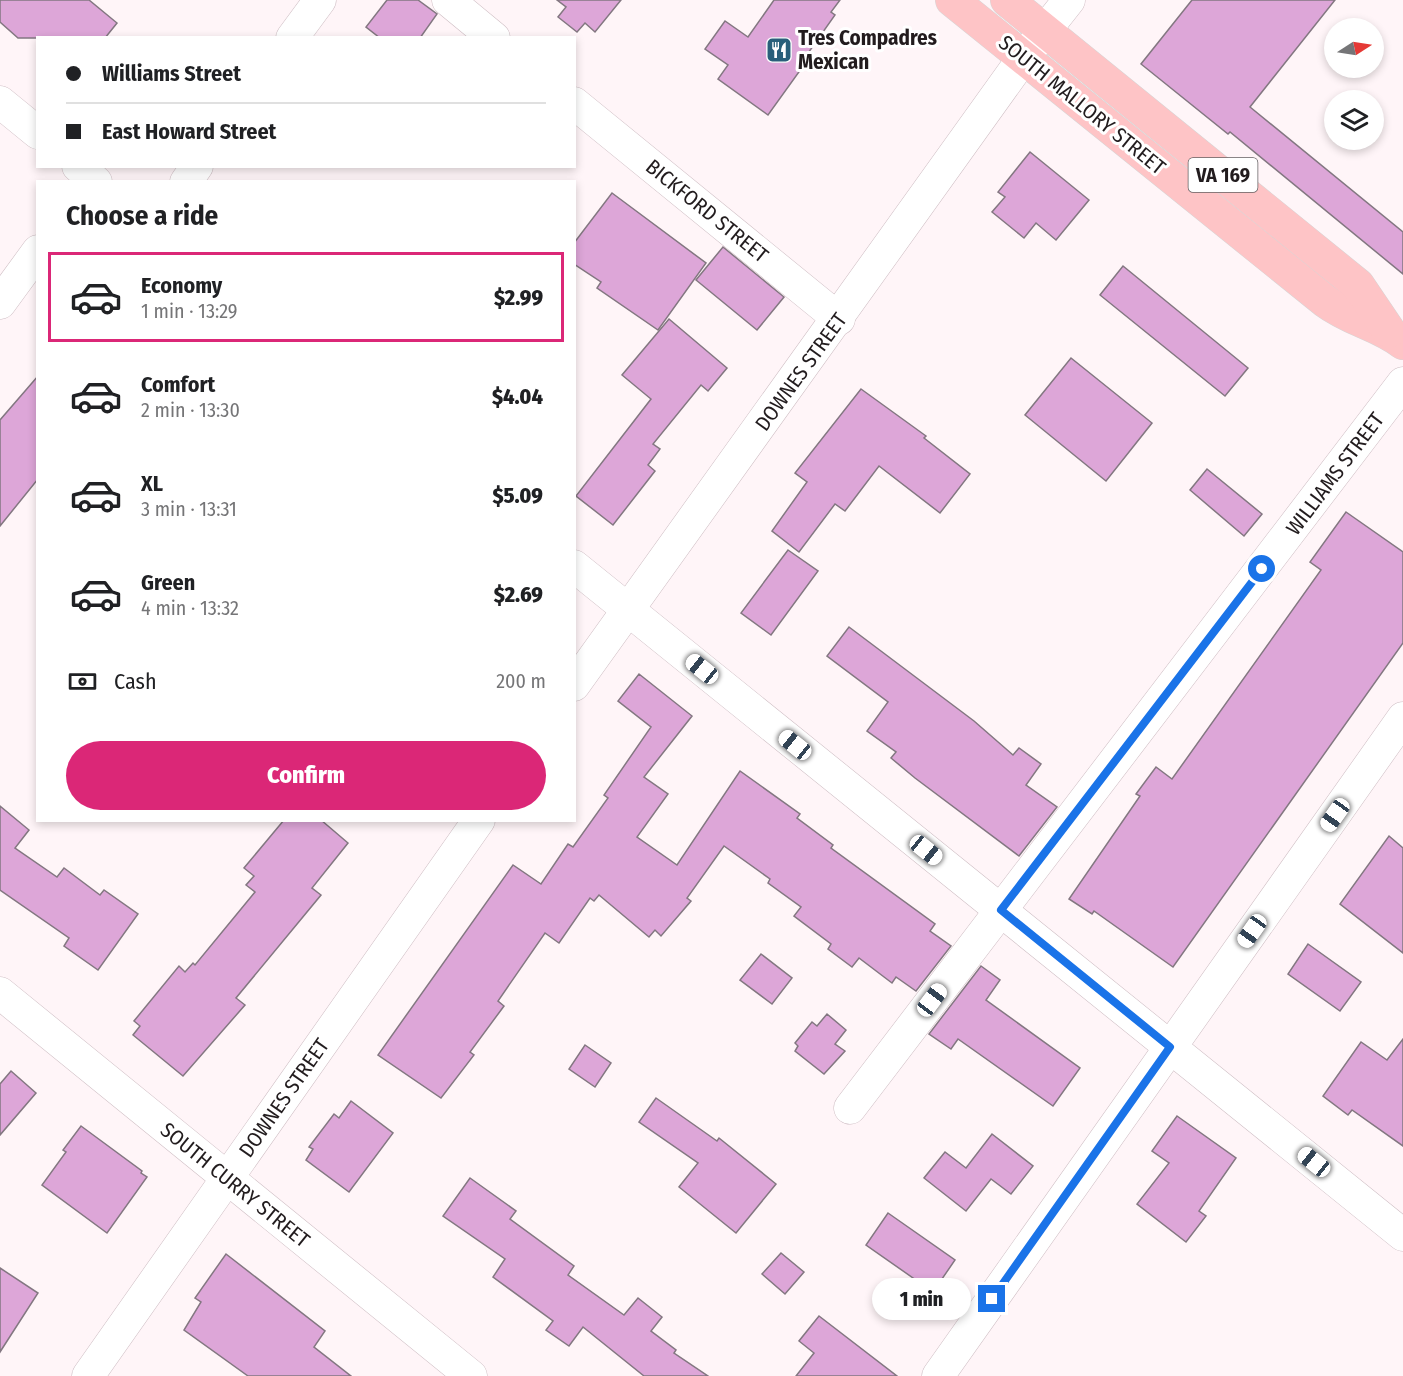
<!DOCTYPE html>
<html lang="en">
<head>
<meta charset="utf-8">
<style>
	body { margin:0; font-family:"Fira Sans Condensed",sans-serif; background:#f2f2f2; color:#202124; height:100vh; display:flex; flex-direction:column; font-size:22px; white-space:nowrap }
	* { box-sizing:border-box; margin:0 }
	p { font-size:20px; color:#757577 }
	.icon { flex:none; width:33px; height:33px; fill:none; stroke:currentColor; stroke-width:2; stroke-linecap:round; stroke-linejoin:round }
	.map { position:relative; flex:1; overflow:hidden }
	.side { position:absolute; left:36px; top:180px; width:540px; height:642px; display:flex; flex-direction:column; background:#fff; border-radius:0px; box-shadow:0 3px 9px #0003 }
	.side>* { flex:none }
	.guide { position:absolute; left:36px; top:36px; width:540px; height:132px; border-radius:0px; box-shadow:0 3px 9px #0003; display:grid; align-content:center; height:132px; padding:0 30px; background:#fff }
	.needle { width:39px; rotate:78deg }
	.buttons { position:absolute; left:1324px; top:18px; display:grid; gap:12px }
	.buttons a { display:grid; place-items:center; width:60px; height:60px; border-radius:50%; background:#fff; box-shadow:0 3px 9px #0003; font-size:30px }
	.end { position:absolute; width:27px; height:27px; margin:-14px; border:8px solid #1a73e8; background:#fff; box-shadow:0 0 0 3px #fff }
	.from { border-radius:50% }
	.bubble { position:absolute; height:42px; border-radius:21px; background:#fff; box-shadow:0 3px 9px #0003; font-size:20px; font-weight:800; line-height:42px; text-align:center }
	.car { position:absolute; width:18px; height:36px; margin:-18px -9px; border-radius:8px; box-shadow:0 0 4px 2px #0007; background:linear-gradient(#fff 24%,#345 0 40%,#fff 0 76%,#345 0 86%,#fff 0) }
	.guide b { display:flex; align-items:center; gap:21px; height:57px; font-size:22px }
	.guide b+b { border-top:2px solid #e0e0e0 }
	.guide i { width:15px; height:15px; background:#202124 }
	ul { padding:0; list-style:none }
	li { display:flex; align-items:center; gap:18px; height:90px; margin:0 12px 9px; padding:0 18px; border:3px solid transparent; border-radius:0px }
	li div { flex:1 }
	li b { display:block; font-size:22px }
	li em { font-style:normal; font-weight:800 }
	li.selected { border-color:#db2777 }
	li>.icon { width:54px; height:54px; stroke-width:1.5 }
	h2 { padding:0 30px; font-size:27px; line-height:72px }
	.pay { display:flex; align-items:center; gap:15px; height:66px; padding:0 30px; font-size:22px }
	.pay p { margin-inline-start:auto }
	.cta { display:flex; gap:12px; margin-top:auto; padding:12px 30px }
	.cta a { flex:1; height:69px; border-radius:36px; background:#db2777; color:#fff; font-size:24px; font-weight:800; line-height:69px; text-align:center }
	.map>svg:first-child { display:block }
</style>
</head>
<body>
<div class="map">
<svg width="1403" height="1376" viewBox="0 0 1403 1376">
	<rect width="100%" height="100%" fill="#fff5f8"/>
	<g fill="#dda6d8" stroke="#837781" stroke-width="1.5">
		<path d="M0,0H89L117,23L105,38H18L0,22Z"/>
		<path d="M387,0H418L437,14L420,38H380L366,27Z"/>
		<path d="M557,0H621L595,32L585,23L577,32L558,17L566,7Z"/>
		<path d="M774,0H840L831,12L835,15L806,56L809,58L768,115L718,79L728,65L705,49L725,21L748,37Z"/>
		<path d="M1192,0H1335L1250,107L1403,232V274L1230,132L1228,134L1141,64Z"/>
		<path d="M1030,152L1089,200L1056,240L1036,223L1024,238L992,212L1005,197L998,192Z"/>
		<path d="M612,193L706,263L658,330L597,288L601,282L574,264V243Z"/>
		<path d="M723,247L784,297L757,330L696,280Z"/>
		<path d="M1123,266L1248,368L1225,396L1100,295Z"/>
		<path d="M669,319L727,368L708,391L701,385L653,444L660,449L648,465L655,471L613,525L576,496L651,399L622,375Z"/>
		<path d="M1071,358L1152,423L1106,481L1025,415Z"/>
		<path d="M38,376V479L0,526V420Z"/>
		<path d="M861,389L926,436L924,438L970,474L940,513L879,466L845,511L835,504L799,552L772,531L807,482L795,473Z"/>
		<path d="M1207,469L1262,514L1244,536L1190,490Z"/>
		<path d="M1346,512L1403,552V643L1173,967L1094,911L1092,914L1069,899L1140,796L1136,794L1156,767L1172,779L1321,570L1310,562Z"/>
		<path d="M788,550L818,571L771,635L741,613Z"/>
		<path d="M849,627L974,721L1013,755L1019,748L1041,764L1026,785L1057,807L1019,856L915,778L891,758L896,752L867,731L888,702L827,656Z"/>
		<path d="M639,674L692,716L644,777L668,794L637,837L677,865L740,771L800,814L797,818L833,845L831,848L935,924L930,931L951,946L916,991L896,977L892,983L859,958L852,967L828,949L831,944L794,916L801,907L768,883L770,879L724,846L687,898L691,901L661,936L655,930L649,937L599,895L594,901L590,898L559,943L545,933L498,1001L504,1006L470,1052L474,1055L441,1098L378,1055L513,865L541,884L568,844L573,847L608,798L604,795L651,727L618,701Z"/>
		<path d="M0,806L29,830L15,848L57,877L64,868L100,895L104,890L138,914L98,970L64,946L69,938L0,890Z"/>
		<path d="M284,820H321L348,843L312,888L321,895L236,998L245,1005L183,1076L133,1035L140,1026L134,1021L179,966L185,972L193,963L195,965L255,892L246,885L254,876L244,868Z"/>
		<path d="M1389,836L1403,848V953L1340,904Z"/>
		<path d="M1308,944L1361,982L1340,1011L1288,974Z"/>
		<path d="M761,954L792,978L772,1004L740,980Z"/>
		<path d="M981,966L1000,980L986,1000L1080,1068L1053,1106L958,1039L951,1049L929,1034Z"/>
		<path d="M827,1014L846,1030L835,1044L845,1051L824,1074L795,1051L798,1046L795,1043L812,1022L817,1026Z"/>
		<path d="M1403,1039V1146L1352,1110L1348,1115L1323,1096L1361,1042L1387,1060Z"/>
		<path d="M585,1045L611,1063L595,1087L569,1069Z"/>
		<path d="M11,1071L36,1093L0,1135V1084Z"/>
		<path d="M656,1098L717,1141L719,1138L776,1184L736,1233L679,1187L698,1163L639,1122Z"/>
		<path d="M351,1101L393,1133L349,1192L306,1160L313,1149L309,1147L334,1114L339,1118Z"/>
		<path d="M1177,1116L1236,1158L1199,1211L1206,1216L1186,1242L1137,1204L1169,1163L1152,1151Z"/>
		<path d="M81,1126L142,1171L141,1173L147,1177L107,1233L42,1185L66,1152L63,1150Z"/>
		<path d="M992,1134L1033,1166L1011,1194L991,1179L966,1211L924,1178L945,1152L966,1168Z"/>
		<path d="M470,1178L516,1211L510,1219L574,1266L568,1275L624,1315L638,1298L662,1317L651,1331L676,1350L674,1353L708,1376H644L583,1327L569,1346L546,1330L553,1321L493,1277L505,1259L443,1216Z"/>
		<path d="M888,1213L955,1260L933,1292L866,1245Z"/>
		<path d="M781,1253L804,1272L785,1294L762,1274Z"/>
		<path d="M226,1254L325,1331L314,1347L351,1376H248L184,1330L201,1302L195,1298Z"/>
		<path d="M0,1268L38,1293L0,1352Z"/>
		<path d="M819,1316L897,1376H796L814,1353L799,1341Z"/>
	</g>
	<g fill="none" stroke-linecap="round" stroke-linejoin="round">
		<g stroke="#cebdc3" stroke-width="33">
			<g id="minor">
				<path d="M448,0L494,38"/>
				<path d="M292,38L320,0"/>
				<path d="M0,102L38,133"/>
				<path d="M574,103L839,319"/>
				<path d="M78,166L96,182"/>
				<path d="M186,182L197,166"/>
				<path d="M0,303L38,251"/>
				<path d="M574,566L1403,1235"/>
				<path d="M574,685L1024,57L1069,0"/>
				<path d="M0,993L471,1376"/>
				<path d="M850,1108L1403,383"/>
				<path d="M88,1376L479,820"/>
				<path d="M938,1376L1403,718"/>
			</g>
		</g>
		<g stroke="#d7d6d6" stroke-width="34">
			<g id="major">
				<path d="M952,0L1325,301C1352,321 1378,324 1403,343"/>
				<path d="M1007,0L1358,285L1389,331"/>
			</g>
		</g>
		<use href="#minor" stroke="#fff" stroke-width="32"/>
		<use href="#major" stroke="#fec4c6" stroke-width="33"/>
	</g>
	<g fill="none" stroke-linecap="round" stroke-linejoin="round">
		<path stroke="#1a73e8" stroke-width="8" d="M992,1299L1170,1047L1001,910L1262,569"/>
	</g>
	<defs>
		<g id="restaurant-square" transform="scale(1.35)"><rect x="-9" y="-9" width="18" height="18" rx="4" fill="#295f7a" stroke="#fff"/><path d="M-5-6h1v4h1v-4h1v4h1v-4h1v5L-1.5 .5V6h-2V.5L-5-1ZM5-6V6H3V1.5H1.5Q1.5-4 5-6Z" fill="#fff"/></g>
	</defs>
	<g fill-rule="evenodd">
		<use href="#restaurant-square" x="779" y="50"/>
	</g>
	<g text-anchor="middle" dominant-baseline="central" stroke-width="6" stroke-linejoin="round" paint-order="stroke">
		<rect fill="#fff" stroke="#646062" stroke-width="1.5" x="1188.5" y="158" width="69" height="34" rx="4.5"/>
		<g font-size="20" font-weight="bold" fill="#221c1e">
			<text x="1223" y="175">VA 169</text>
		</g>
		<g font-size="21" font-weight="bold" fill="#221c1e" stroke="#fff" text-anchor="start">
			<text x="798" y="38">Tres Compadres<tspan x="798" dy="24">Mexican</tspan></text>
		</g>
		<g font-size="21" fill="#221c1e" stroke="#fff">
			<text transform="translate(1082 105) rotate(39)">SOUTH MALLORY STREET</text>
			<text transform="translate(707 211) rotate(39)">BICKFORD STREET</text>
			<text transform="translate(801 372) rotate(-54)">DOWNES STREET</text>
			<text transform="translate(1335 474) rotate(-53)">WILLIAMS STREET</text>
			<text transform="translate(284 1098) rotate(-55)">DOWNES STREET</text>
			<text transform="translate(235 1185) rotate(39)">SOUTH CURRY STREET</text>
		</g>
	</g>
</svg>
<div class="buttons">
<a><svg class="needle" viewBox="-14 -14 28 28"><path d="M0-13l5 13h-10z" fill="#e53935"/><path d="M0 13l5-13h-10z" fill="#757577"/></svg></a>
<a><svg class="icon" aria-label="layers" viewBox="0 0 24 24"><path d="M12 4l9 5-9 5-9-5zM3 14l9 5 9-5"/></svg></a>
</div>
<i class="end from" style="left:1262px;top:569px"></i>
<i class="end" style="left:992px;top:1299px"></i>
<div class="bubble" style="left:872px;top:1278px;width:99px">1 min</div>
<i class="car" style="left:702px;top:669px;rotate:309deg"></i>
<i class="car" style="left:795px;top:745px;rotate:309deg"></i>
<i class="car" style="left:1335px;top:815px;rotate:215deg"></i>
<i class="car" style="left:926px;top:850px;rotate:129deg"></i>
<i class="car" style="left:1252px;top:931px;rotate:215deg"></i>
<i class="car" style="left:932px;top:1000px;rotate:37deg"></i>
<i class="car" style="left:1314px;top:1162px;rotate:309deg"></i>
<div class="guide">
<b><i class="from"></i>Williams Street</b>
<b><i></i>East Howard Street</b>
</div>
<section class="side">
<h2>Choose a ride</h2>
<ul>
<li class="selected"><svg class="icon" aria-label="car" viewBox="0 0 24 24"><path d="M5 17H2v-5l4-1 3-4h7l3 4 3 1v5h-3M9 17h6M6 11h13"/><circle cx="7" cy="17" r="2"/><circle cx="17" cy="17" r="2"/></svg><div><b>Economy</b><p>1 min · 13:29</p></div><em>$2.99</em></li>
<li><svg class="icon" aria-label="car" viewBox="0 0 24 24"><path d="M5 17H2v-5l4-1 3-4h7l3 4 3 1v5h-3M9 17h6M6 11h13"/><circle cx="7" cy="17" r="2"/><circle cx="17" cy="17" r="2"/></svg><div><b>Comfort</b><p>2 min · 13:30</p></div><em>$4.04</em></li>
<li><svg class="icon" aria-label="car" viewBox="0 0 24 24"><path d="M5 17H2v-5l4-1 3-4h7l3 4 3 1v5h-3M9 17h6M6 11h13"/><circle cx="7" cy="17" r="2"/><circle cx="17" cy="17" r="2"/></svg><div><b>XL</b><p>3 min · 13:31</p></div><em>$5.09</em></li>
<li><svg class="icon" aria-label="car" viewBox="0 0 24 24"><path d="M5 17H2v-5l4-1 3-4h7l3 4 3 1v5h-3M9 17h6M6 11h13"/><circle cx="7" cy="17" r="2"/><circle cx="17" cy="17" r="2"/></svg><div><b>Green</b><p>4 min · 13:32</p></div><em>$2.69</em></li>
</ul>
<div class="pay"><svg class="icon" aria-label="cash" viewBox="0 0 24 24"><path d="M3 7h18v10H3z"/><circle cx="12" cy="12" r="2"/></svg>Cash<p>200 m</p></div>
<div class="cta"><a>Confirm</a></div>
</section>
</div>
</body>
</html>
